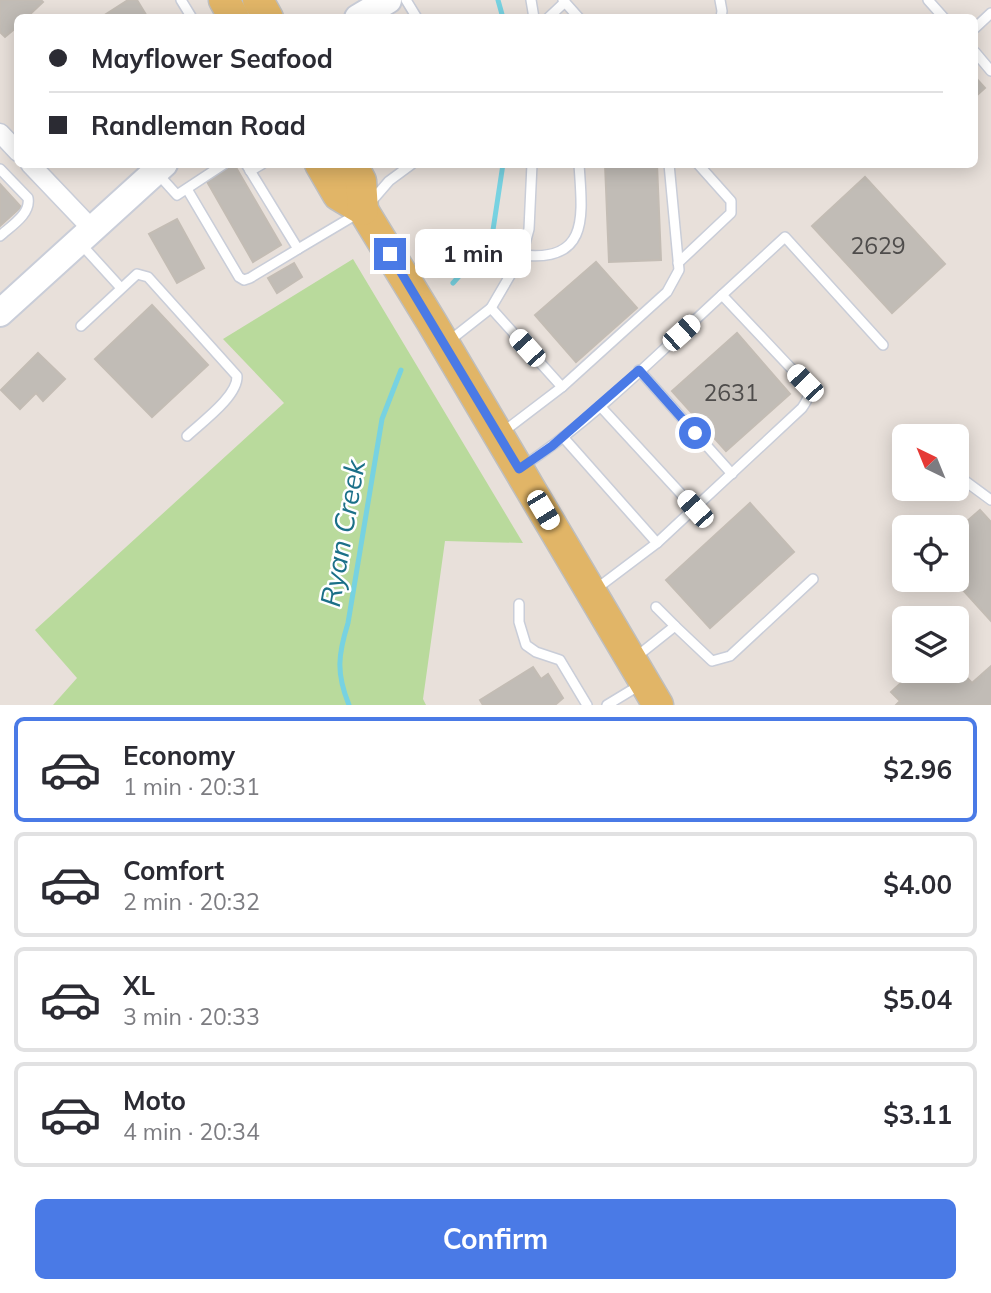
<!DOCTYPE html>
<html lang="en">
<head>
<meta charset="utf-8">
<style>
	body { margin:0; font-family:Mulish,sans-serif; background:#f2f2f3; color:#2b2b33; height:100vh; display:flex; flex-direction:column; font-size:26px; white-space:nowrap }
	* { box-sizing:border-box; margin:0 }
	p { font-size:23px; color:#7c7c81 }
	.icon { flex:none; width:38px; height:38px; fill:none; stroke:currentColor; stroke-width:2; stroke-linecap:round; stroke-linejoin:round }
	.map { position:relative; height:705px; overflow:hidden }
	.sheet { display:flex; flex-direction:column; background:#fff; flex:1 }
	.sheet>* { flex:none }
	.guide { position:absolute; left:14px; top:14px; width:964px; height:154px; border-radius:10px; box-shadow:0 4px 18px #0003; display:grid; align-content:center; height:154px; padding:0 35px; background:#fff }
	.needle { width:46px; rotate:317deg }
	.tools { position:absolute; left:892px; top:424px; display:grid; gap:14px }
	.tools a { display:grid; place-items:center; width:77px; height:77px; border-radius:10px; background:#fff; box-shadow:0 4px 18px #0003; font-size:35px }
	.end { position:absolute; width:32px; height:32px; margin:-16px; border:9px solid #4a7ae6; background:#fff; box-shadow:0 0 0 4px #fff }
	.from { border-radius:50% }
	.bubble { position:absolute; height:49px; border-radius:10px; background:#fff; box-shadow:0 4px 18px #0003; font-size:23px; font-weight:700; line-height:49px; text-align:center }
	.car { position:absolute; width:21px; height:42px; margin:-21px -10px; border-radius:9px; box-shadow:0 0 5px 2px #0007; background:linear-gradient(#fff 24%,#345 0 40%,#fff 0 76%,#345 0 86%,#fff 0) }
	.guide b { display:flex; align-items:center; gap:24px; height:66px; font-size:26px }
	.guide b+b { border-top:2px solid #e1e1e2 }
	.guide i { width:18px; height:18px; background:#2b2b33 }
	ul { padding:12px 0 0; list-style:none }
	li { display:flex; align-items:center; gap:21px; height:105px; margin:0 14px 10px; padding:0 21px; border:4px solid #e1e1e2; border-radius:10px }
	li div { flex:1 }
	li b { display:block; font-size:26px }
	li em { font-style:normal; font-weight:700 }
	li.selected { border-color:#4a7ae6 }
	li>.icon { width:63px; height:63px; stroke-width:1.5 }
	.primary-button { display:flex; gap:14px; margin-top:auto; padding:14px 35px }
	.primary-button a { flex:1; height:80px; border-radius:10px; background:#4a7ae6; color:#fff; font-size:28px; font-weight:700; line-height:80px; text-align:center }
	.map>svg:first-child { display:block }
</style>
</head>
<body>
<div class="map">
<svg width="991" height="705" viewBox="0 0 991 705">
	<rect width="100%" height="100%" fill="#e8e0da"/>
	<path fill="#b9da9c" d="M353,259L523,543L445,541L423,699L426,705H53L77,678L35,630L284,403L223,339Z"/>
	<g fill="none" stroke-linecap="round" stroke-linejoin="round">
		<g stroke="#77d2e1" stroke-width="5">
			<path d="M498,0L503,18"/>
			<path d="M453,283L475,258L493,230L503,164"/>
			<path d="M349,705C336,673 338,655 348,623L382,419L401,370"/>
		</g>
	</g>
	<g fill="#c1bcb6" stroke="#c3bcb4" stroke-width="2">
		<path d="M0,0H41L43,2L26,18H18V26L5,37L0,32Z"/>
		<path d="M128,0H137L148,18H100Z"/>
		<path d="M975,77L985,88L975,97Z"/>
		<path d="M228,164H234L281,245L253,262L205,178Z"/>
		<path d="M605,164H657L661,260L609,262Z"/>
		<path d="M865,177L945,264L892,313L812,226Z"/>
		<path d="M0,184L21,207L0,226Z"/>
		<path d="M177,219L204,268L177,283L149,234Z"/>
		<path d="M596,262L637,308L576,362L535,315Z"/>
		<path d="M294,263L302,277L277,293L268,278Z"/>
		<path d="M152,305L208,365L152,417L95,359Z"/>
		<path d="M737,333L790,394L726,451L672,391Z"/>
		<path d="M38,353L65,379L43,401L36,393L20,409L1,390Z"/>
		<path d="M750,503L794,552L710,628L666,580Z"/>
		<path d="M980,510L991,522V621L953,579H957V530Z"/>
		<path d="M991,666V705H896L900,701L891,692L915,670H957V667L972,683Z"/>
		<path d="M533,667L541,679L548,674L563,698L555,705H483L480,700Z"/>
	</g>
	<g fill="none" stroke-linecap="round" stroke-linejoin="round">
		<g stroke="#c9cdd8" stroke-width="12">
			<g id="service">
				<path d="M181,0L192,18"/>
				<path d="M406,0L417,18"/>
				<path d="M531,0L534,18"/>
				<path d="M563,0L579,18"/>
				<path d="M720,0L722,11L721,18"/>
				<path d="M928,0L944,18"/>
				<path d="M548,18L565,2"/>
				<path d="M975,28L991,13"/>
				<path d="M975,52L991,71"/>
				<path d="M0,169L28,198C31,214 11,226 0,236"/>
				<path d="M250,171L262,164"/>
				<path d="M157,173L177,195L224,164"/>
				<path d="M187,189L239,277L244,280L250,278L298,249L246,164"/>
				<path d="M370,203L389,181L412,164"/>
				<path d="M80,243L121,288"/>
				<path d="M298,249L357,214"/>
				<path d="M522,255C591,263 582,213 579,164"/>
				<path d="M678,263L731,213V201L698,164"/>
				<path d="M722,295L785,237L883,345"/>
				<path d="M491,308L522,255L529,229L532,164"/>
				<path d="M81,326L137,274L148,277L237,376C238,396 202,422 187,436"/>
				<path d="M449,341L491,308L562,387L503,432"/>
				<path d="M639,370L732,474"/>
				<path d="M562,387L667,292L679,270L669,164"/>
				<path d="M600,406L695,509"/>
				<path d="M563,437L657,543"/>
				<path d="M523,466C595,418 658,354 722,295L805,383C810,394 809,398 802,408L657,543L596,589"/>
				<path d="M957,475L991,500"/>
				<path d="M519,604V622L526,645L536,652L560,660L587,705"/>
				<path d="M656,607L675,626"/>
				<path d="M636,657L675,626L712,661L730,656L813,579"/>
				<path d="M607,705L640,685"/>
			</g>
		</g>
		<g stroke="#c9cdd8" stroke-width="21">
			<g id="minor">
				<path d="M0,133L18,152"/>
				<path d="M30,164L92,229"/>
			</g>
		</g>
		<g stroke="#c9cdd8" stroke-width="30">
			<g id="secondary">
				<path d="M358,18L388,0"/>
				<path d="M0,313L164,164"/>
			</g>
		</g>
		<g stroke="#bebebe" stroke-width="33">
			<g id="primary">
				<path d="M224,0L234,18"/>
				<path d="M258,0L268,18"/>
				<path d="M320,164L338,195L363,210L431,321L658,705"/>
				<path d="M352,164L361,181L363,210"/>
			</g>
		</g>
		<use href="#service" stroke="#fff" stroke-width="9"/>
		<use href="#minor" stroke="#fff" stroke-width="18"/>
		<use href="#secondary" stroke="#fff" stroke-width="26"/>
		<use href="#primary" stroke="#e1b567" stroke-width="30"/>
	</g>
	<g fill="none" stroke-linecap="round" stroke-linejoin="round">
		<path stroke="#4a7ae6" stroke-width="9" d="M390,254L519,469L552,446L639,370L695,433"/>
	</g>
	<g text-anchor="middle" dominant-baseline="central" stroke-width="5" stroke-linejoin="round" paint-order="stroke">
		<g font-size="23" fill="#4e4c4b">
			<text x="878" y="245">2629</text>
			<text x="731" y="392">2631</text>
		</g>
		<g font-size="28" font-style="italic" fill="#1b7088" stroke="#fff">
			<text transform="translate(342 533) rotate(-80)">Ryan Creek</text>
		</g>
	</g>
</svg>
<div class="tools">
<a><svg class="needle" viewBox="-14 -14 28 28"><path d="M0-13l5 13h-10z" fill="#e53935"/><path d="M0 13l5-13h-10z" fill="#7c7c81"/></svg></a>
<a><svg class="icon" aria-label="locate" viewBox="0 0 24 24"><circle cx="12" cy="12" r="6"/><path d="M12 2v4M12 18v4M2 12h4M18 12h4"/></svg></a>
<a><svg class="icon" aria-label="layers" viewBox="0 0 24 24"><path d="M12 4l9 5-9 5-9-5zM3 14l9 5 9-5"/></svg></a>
</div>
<i class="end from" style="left:695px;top:433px"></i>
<i class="end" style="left:390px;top:254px"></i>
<div class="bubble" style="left:415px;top:229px;width:116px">1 min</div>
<i class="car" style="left:681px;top:333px;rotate:48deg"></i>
<i class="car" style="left:527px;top:348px;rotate:318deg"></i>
<i class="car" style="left:805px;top:383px;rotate:316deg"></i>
<i class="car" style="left:695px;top:509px;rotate:318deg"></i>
<i class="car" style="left:543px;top:510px;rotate:149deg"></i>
<div class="guide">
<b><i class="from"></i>Mayflower Seafood</b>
<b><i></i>Randleman Road</b>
</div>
</div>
<section class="sheet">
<ul>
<li class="selected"><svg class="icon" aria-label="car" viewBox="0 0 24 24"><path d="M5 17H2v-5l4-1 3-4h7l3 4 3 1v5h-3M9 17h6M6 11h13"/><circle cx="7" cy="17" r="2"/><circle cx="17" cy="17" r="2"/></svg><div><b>Economy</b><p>1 min · 20:31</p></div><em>$2.96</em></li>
<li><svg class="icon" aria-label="car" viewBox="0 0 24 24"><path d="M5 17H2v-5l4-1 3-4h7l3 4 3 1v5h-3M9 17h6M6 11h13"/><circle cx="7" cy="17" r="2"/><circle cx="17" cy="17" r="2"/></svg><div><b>Comfort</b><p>2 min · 20:32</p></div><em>$4.00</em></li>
<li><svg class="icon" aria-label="car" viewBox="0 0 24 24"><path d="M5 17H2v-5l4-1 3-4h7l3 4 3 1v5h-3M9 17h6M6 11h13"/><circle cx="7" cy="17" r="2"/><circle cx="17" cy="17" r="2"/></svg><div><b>XL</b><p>3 min · 20:33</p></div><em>$5.04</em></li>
<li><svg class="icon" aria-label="car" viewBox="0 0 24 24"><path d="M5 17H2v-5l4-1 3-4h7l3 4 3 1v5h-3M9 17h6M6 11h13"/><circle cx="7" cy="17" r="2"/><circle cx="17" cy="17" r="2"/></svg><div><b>Moto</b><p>4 min · 20:34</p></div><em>$3.11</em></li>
</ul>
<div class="primary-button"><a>Confirm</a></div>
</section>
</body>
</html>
